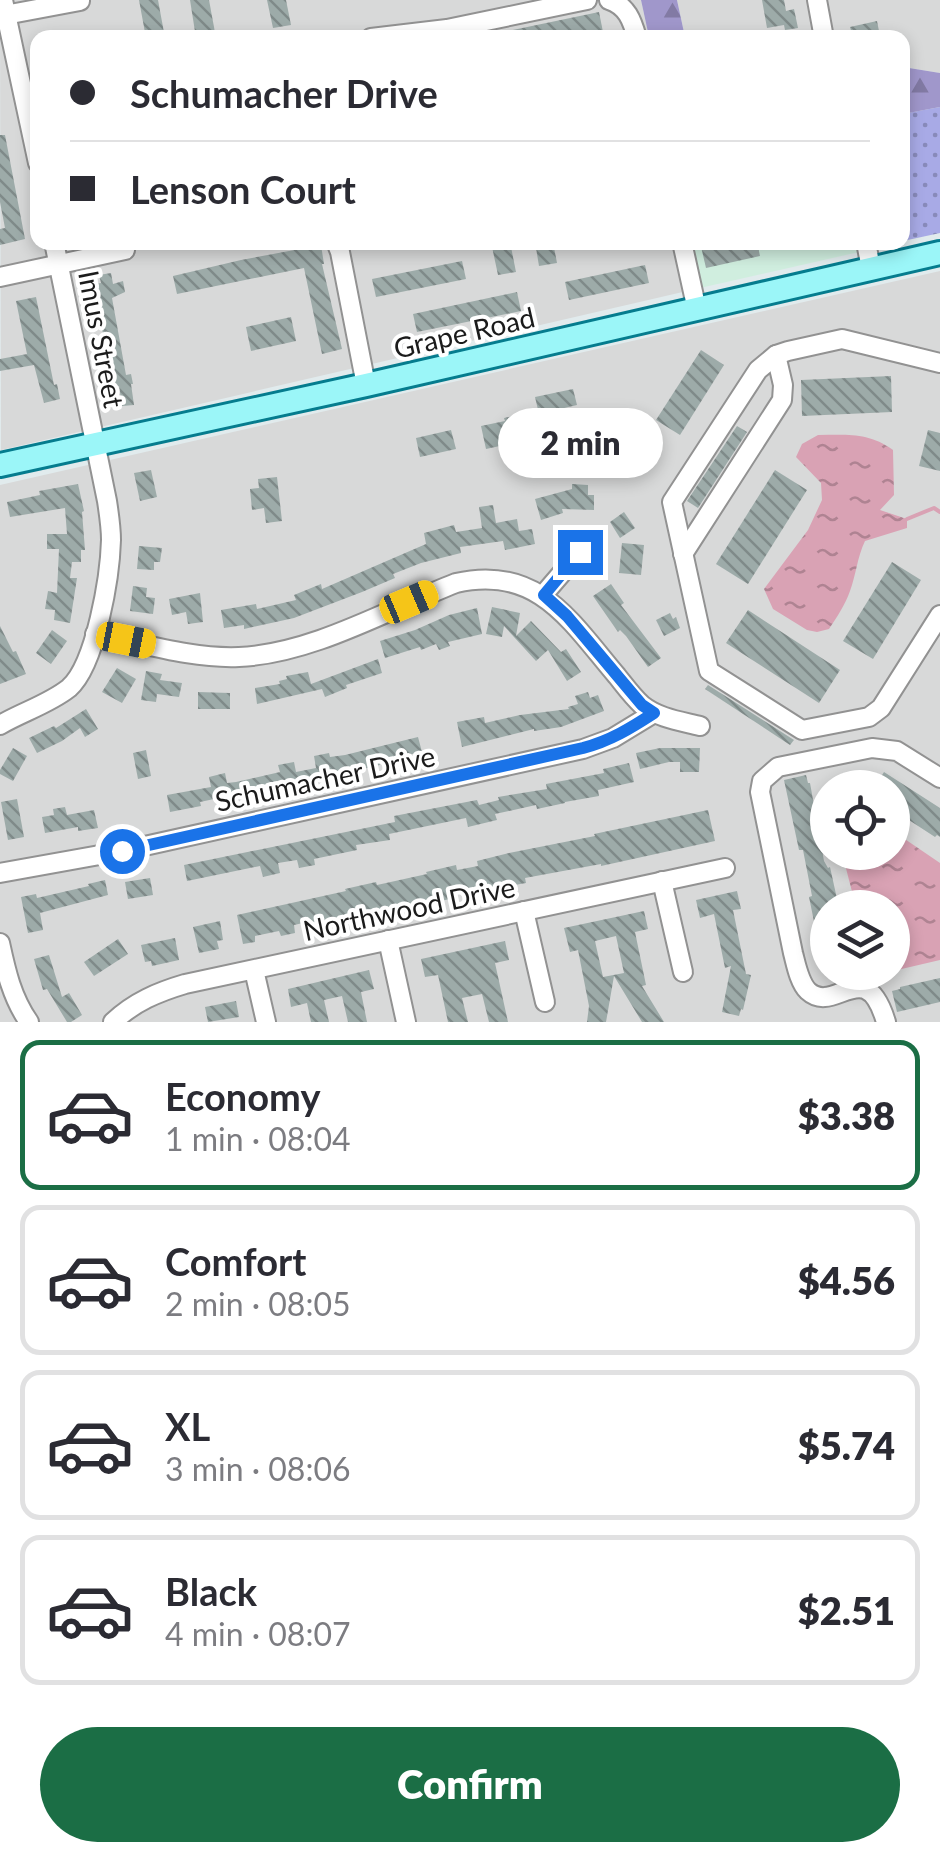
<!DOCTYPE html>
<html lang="en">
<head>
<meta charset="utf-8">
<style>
	body { margin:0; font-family:Lato,sans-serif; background:#f7f7f7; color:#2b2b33; height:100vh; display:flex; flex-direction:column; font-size:38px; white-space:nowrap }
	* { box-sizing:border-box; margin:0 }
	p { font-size:32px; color:#7c7c81 }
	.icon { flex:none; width:55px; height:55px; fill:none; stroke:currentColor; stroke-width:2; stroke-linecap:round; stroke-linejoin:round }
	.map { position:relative; height:1022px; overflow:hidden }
	.drawer { display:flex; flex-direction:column; background:#fff; flex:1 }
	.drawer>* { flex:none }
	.banner { position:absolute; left:30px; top:30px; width:880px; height:220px; border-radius:20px; box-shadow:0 5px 15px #0003; display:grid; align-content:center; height:220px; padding:0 40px; background:#fff }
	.controls { position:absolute; left:810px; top:770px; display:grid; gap:20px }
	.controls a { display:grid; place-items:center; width:100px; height:100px; border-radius:50%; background:#fff; box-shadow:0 5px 15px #0003; font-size:50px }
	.end { position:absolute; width:45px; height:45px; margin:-22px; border:12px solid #1a73e8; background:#fff; box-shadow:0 0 0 5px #fff }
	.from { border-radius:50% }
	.bubble { position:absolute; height:70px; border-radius:35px; background:#fff; box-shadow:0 5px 15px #0003; font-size:32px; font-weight:800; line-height:70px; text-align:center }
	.car { position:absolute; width:30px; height:60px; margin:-30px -15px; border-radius:12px; box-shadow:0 0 8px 2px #0007; background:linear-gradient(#f5c518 24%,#345 0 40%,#f5c518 0 76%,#345 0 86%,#f5c518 0) }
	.banner b { display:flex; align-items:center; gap:35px; height:95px; font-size:38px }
	.banner b+b { border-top:2px solid #e1e1e2 }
	.banner i { width:25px; height:25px; background:#2b2b33 }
	ul { padding:18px 0 0; list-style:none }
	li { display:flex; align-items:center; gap:30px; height:150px; margin:0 20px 15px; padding:0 20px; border:5px solid #e1e1e2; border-radius:20px }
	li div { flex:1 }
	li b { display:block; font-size:38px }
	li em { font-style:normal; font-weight:800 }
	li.current { border-color:#1b6e45 }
	li>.icon { width:90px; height:90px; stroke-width:1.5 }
	.action { display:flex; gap:20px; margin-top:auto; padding:20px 40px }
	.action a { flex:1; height:115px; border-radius:60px; background:#1b6e45; color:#fff; font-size:40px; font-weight:800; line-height:115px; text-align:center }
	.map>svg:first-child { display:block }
</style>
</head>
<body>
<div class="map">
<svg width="940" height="1022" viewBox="0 0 940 1022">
	<defs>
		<pattern id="grass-dots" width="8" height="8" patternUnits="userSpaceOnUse" patternTransform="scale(2.5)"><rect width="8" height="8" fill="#a8aae6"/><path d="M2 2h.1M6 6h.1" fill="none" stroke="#888aba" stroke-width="1.8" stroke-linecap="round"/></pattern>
		<pattern id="forest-firs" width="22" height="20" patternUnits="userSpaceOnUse" patternTransform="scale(2.5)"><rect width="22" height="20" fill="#a097cb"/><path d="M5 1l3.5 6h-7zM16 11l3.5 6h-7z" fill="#827aa4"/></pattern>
		<pattern id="water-ripples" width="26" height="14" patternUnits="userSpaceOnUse" patternTransform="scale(2.5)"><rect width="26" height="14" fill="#d9a2b4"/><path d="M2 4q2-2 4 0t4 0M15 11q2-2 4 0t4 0" fill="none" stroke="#af8392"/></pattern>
		<pattern id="building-back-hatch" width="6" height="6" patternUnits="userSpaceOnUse" patternTransform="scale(2.5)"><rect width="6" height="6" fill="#9daba9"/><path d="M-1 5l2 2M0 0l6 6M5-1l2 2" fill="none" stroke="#7f8a89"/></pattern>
	</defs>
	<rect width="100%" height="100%" fill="#e1ebed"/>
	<g fill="#d8d9d9" fill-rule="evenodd">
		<path d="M0,0H641L649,37L38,38V242L691,243L700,288L1,450Z"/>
		<path d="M677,0H940V73L903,67L902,38L685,37Z"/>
		<path d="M940,271V1022H0V485ZM828,788H892V852H828ZM828,908H892V972H828Z"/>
	</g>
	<path fill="#d0eedf" d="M859,242V252L700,288L691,243Z"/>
	<path fill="url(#grass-dots)" d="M940,107V233L903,241L902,114Z"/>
	<g fill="url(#forest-firs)">
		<path d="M641,0H677L685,37H649Z"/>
		<path d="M903,67L940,73V107L903,114Z"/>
	</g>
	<g fill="url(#water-ripples)">
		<path d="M818,435C847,435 868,432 893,450L894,495L880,510L907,519V528L865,541C857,558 856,575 850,591C845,605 837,617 829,629L817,632L807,630L773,609L764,589L808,530L822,500L821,483L796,457L802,444Z"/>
		<path d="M893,831L940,863V960L893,971L892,908L856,907L842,853L892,852Z"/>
	</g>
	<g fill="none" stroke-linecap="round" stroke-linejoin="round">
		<path stroke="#d9a2b4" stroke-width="4" d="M907,519L934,508L940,512"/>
	</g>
	<g fill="url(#building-back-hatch)" fill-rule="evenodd">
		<path d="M139,0H158L165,38H146Z"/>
		<path d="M190,0H209L216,38H196Z"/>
		<path d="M267,0H286L291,25L273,28Z"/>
		<path d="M762,0H784L786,11L794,9L798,28L785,30L784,25L767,28Z"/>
		<path d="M599,12L603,32L571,38H504L503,32Z"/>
		<path d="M877,21L880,36L853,38L850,27Z"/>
		<path d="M0,135H5L25,239L0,245V229L5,228L0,202Z"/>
		<path d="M491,242H510L516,272L498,275Z"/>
		<path d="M535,242H553L557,263L539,266Z"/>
		<path d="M700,242H757L760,256L706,268Z"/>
		<path d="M321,245L324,264H322L342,349L322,354L304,268L177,294L173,276L241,260Z"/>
		<path d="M462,261L466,279L376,297L372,279Z"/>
		<path d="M645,265L649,283L569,300L565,282Z"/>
		<path d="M111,273L113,284L123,281L125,292L112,298L126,375L131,374L133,384H131L134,405L122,406L119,386L112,388L110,369L93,284L101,283L99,275Z"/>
		<path d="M517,292L521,311L417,332L413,314Z"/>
		<path d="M36,297L54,385L57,384L60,399L44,403L34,365L0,371V359L27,354L16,301Z"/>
		<path d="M291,317L296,341L251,351L246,327Z"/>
		<path d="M701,350L724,365L680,435L656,420Z"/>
		<path d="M891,376L892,412L802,416L801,380Z"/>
		<path d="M573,389L577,405L539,414L535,397Z"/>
		<path d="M518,415L523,441L486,449L481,426L505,421L504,418Z"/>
		<path d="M737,426L747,432L698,508L687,501Z"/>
		<path d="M451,430L456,449L420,457L416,438Z"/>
		<path d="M928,430L940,433V471L919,466Z"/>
		<path d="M151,470L157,497L140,501L134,473Z"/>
		<path d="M775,470L807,490L748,584L716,564Z"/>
		<path d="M277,477L282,521L266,523L264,508L252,510L250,489L259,488L258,479Z"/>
		<path d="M78,484L84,511L82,512L85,550H81V562H72L70,578H77L70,623L54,620L55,610L45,609L48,591L57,593L59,549H47V534H67L65,508L10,517L7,502L40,495L39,491Z"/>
		<path d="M572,484L588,485V495H594V510L562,509L563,513L541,520L535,499L572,489Z"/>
		<path d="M493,505L496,523L517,519L519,531L532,529L535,544L505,550L503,541L460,547L461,553L421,563L393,574L395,578L362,592L294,618L244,629V625L224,628L221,610L256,604L257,609L296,600L294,595L321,584L322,589L426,544L424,533L454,525L456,532L482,528L479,507Z"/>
		<path d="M624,512L635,528L620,538L610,522Z"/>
		<path d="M622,543L644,545L641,575L619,573Z"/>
		<path d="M139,546L162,548L160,562H154V570L137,569Z"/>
		<path d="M892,562L921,580L873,659L843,641Z"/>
		<path d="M611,584L624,603L621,605L661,658L648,667L626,636L620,630L618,632L593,596Z"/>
		<path d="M133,586L147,588L146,597L155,598L153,614L130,611Z"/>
		<path d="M200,593L203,622L188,624L186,612L172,615L169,599Z"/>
		<path d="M492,607L520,613L516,636L531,621L561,652L566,649L581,672L567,681L548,650L536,661L504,626L502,637L486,634Z"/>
		<path d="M477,608L482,634L448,642L450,646L439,650L436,644L421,650L420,647L385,658L380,641L415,630L449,615Z"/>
		<path d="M748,610L840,670L819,703L726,643Z"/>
		<path d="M670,613L673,619L676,617L680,628L664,636L656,620Z"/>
		<path d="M0,626L13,652L16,651L26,674L0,684Z"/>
		<path d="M52,630L67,641L51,664L36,653Z"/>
		<path d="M378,659L382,673L346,685L347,688L325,697L322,689L257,704L255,688L280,684L279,681L287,679L286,676L308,672L311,684Z"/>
		<path d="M117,668L136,679L122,703L102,692Z"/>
		<path d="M146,671L162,674L160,680L182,683L179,697L157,694L156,702L141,700Z"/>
		<path d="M708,685L794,740L790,745L705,689Z"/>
		<path d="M198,692L230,693V709H198Z"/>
		<path d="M588,692L590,698L598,695L604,711L561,727L534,731V729L462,747L457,722L484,717L485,723L520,715L569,709L568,707L578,704L575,696Z"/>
		<path d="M86,709L98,729L85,737L80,728L62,741L37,753L29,738L54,726L56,728Z"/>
		<path d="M418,737L422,752L379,761L380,765L249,796L247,792L200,802L201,806L170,812L167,795L211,787L209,777L225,773L227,783L236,782L280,772L278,765L294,762L296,772L316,768L314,756L329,753L330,757L345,755Z"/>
		<path d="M13,748L27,756L13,781L0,774V770Z"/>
		<path d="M660,748H700L699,772H680V762H669L640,769L636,753Z"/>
		<path d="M146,750L151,776L138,779L133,753Z"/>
		<path d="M629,763L634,782L598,790L599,796L565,802V803L537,809L536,805L495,814L497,820L468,827L466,818L389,834L390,840L356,845L357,850L314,859L315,865L299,868L297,860L278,863L280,873L263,877L260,866L187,881L184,865L395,822L394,816L477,800L479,805L499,800L498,797L547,789L546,784L604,773L603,769Z"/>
		<path d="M884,772L940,808V837L937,835L935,837L892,809V788H874Z"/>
		<path d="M806,775L808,783H810L824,861L828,868L830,867L839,908H828V944L819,946L809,897L812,896L803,850H799L784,780Z"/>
		<path d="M17,799L24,837L8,840L1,802Z"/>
		<path d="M65,807L67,815L94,810L98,828L78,831V827L45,833L42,817L54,815L53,809Z"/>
		<path d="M708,810L715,841L601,866V864L525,878L526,883L475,892L474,890L455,894L456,898L440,901L439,898L415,903L416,906L352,921L351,917L312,925V921L294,925L295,933L281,936L279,931L255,936V942L243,944L237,915L346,891L345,889L376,882L377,885L427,874L426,872L456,865L457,870L478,866L477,861L509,853L595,836L594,834Z"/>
		<path d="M150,878L153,895L128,899L125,882Z"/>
		<path d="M105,880L108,895L40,913L43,930L28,933L21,897L36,894L37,898L89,886L88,884Z"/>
		<path d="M737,891L741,909L733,910L746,974L751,975L743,1010L741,1009L739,1016L722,1012L731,966L725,968L714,914L700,918L696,900Z"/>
		<path d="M644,911L648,929L635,932L646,985L642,986L664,1022H642L614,976L606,1022H587L589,1006L578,950L570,952L564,928ZM616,936L624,973L603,977L595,941Z"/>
		<path d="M220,921L223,940L217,941L219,949L199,953L193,927Z"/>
		<path d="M175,938L179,960L152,966L151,961L145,962L141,945Z"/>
		<path d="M118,939L128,954L94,976L84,962Z"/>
		<path d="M505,941L509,960L495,963L508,1022H489L482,994L462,998L468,1022H448L438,975L425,977L421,959Z"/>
		<path d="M49,955L62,997L69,993L82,1015L71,1022H67L47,989L43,990L34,959Z"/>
		<path d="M369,970L374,989L361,992L367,1022H348L342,996L324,1000L329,1022H311L307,1003L291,1007L288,989Z"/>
		<path d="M940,978V1002L897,1012L892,991L900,989V987Z"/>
		<path d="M236,1001L239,1017L208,1022L205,1007Z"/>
	</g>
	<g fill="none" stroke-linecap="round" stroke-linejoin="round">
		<g stroke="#929292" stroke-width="22">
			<g id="minor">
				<path d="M3,0L38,163"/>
				<path d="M609,0C627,6 632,20 637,38"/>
				<path d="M817,0L824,38"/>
				<path d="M0,16L80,1"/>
				<path d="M371,38L447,29L587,0"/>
				<path d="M336,242L340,252L366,385"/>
				<path d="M682,242L697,310"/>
				<path d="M866,242L871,269"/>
				<path d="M0,277L125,250"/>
				<path d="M940,363L842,339L788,351L776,355L758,370L672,502L709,671L802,730L869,717L881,708L940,615"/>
				<path d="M683,554L782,400L783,385L776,355"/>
				<path d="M543,595L580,552"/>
				<path d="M95,634C142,643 192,659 239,657C312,654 389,609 456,583C538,564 571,622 617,676C625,686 633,697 642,705C658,718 680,721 700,726"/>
				<path d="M0,725C22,712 49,704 69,688C96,664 110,576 111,540C111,527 109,514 107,501L54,242"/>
				<path d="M0,873L122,851L583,749L613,738L654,713"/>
				<path d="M662,881L683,972"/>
				<path d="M524,911L545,1002"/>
				<path d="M388,940L406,1022"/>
				<path d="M0,943C6,971 12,998 29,1022"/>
				<path d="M254,970L266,1022"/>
				<path d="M113,1022C134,1002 158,992 185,984L725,868"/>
				<path d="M886,1022C865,952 835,1016 808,991C799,982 796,964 793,953L760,792L762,781L778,767L872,748L897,751L940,778"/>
			</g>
		</g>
		<g stroke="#057c8e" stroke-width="28">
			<path id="major" d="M0,465L366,385L940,253"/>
		</g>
		<use href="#minor" stroke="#fff" stroke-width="18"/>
		<use href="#major" stroke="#9bf6f8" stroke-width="22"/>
	</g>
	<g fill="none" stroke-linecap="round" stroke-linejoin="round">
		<path stroke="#1a73e8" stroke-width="12" d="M122,851L583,748C610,741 631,728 654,713L642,705L567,616L544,595L580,552"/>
	</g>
	<g text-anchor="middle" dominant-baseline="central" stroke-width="8" stroke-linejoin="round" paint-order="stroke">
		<g font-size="28" fill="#1b1b1b" stroke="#fff">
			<text transform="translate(464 332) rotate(-13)">Grape Road</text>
			<text transform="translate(102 339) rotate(79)">Imus Street</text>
			<text transform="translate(325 778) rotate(-12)">Schumacher Drive</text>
			<text transform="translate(409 908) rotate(-12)">Northwood Drive</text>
		</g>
	</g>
</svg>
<div class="controls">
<a><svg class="icon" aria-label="locate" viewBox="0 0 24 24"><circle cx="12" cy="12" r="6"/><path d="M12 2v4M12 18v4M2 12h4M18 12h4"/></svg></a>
<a><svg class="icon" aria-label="layers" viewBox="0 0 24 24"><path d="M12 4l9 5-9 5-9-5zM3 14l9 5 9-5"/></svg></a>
</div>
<i class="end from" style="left:122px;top:851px"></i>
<i class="end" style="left:580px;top:552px"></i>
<div class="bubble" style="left:498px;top:408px;width:165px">2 min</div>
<i class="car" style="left:409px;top:602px;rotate:67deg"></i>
<i class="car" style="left:126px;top:640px;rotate:101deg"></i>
<div class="banner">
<b><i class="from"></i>Schumacher Drive</b>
<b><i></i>Lenson Court</b>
</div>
</div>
<section class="drawer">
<ul>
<li class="current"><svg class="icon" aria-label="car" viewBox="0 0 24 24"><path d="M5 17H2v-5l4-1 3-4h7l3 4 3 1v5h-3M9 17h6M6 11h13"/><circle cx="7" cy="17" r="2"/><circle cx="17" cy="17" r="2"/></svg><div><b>Economy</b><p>1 min · 08:04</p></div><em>$3.38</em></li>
<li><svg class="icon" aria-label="car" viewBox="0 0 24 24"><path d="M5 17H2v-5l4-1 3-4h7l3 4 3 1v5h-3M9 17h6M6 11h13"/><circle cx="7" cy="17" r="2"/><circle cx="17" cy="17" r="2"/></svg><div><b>Comfort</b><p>2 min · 08:05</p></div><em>$4.56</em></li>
<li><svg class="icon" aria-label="car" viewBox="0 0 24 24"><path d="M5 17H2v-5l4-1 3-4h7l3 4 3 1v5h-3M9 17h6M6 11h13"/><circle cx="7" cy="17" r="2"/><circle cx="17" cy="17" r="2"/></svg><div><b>XL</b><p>3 min · 08:06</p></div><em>$5.74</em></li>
<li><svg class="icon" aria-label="car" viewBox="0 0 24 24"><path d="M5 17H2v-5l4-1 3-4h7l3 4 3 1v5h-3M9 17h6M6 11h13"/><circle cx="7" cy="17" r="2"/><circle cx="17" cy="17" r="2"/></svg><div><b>Black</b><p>4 min · 08:07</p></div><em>$2.51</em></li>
</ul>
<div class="action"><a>Confirm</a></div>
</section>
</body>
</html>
